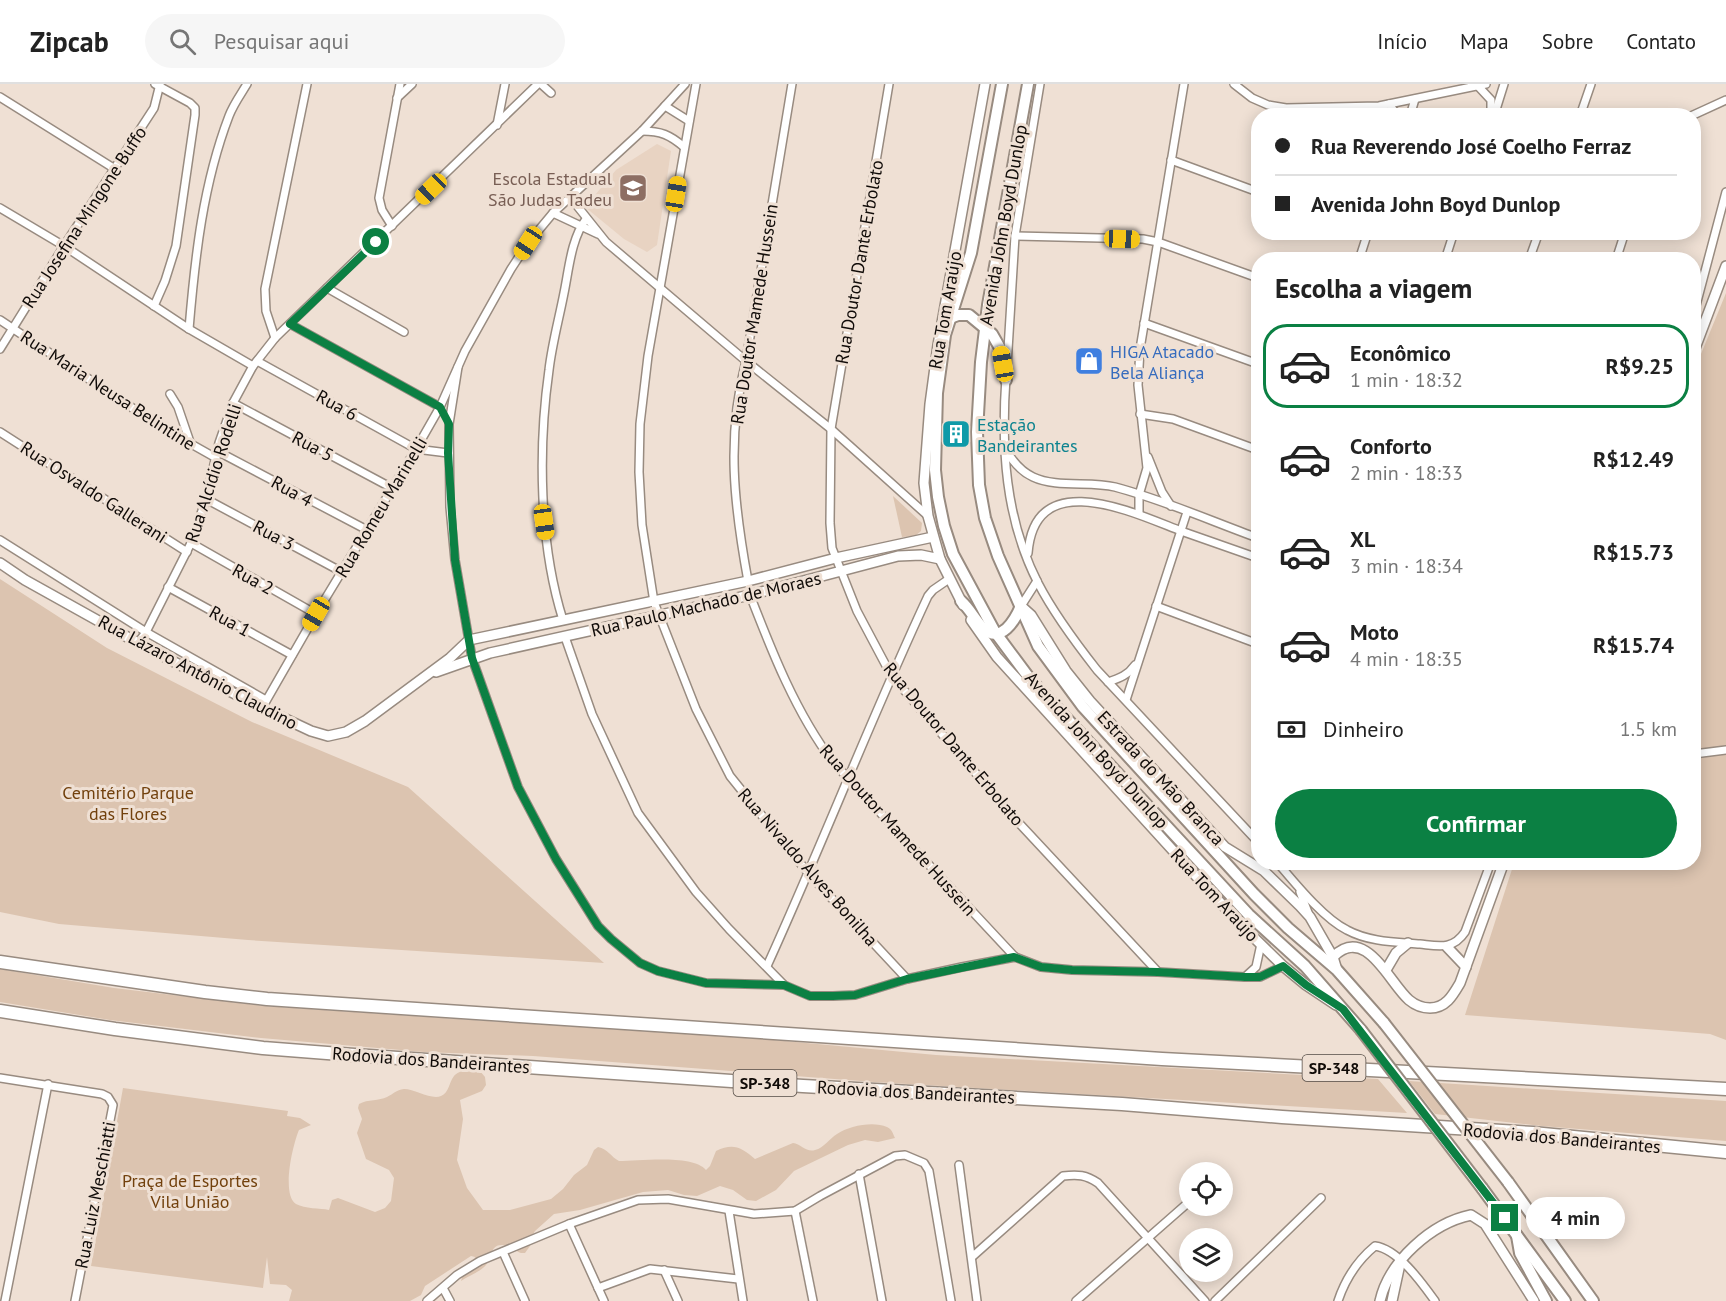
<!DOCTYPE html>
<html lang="pt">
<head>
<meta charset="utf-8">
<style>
	body { margin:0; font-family:"PT Sans",sans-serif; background:#f6f6f6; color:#222; height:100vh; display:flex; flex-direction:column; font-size:22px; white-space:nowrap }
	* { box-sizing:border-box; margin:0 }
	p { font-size:20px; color:#767676 }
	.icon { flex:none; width:33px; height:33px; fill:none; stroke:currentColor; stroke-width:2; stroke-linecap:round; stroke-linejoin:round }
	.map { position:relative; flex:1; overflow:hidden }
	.details { position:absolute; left:1251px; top:168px; width:450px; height:618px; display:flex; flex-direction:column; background:#fff; border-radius:24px; box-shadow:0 3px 15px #0003 }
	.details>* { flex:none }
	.top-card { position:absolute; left:1251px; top:24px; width:450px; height:132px; border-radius:24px; box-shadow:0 3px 15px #0003; display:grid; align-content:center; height:132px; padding:0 24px; background:#fff }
	.controls { position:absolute; left:1179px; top:1078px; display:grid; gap:12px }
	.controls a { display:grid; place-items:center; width:54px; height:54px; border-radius:50%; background:#fff; box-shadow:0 3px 15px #0003; font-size:30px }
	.end { position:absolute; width:27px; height:27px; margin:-14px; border:8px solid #0b8043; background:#fff; box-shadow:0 0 0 3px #fff }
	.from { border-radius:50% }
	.bubble { position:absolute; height:42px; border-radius:21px; background:#fff; box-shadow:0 3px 15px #0003; font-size:20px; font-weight:700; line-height:42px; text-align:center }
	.car { position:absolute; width:18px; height:36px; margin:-18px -9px; border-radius:8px; box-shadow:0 0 4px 2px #0007; background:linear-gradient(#f5c518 24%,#345 0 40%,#f5c518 0 76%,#345 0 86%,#f5c518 0) }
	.top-card b { display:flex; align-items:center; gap:21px; height:57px; font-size:22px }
	.top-card b+b { border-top:2px solid #e0e0e0 }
	.top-card i { width:15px; height:15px; background:#222 }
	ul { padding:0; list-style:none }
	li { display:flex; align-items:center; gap:18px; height:84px; margin:0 12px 9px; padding:0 12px; border:3px solid transparent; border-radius:24px }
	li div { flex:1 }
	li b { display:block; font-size:22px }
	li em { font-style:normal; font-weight:700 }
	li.selected { border-color:#0b8043 }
	li>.icon { width:54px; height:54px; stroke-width:1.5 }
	h2 { padding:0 24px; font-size:27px; line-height:72px }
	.pay { display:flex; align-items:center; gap:15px; height:66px; padding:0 24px; font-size:22px }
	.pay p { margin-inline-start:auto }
	.cta { display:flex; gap:12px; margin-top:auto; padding:12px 24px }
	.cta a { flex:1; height:69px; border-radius:36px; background:#0b8043; color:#fff; font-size:24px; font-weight:700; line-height:69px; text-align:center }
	header { display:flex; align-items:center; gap:36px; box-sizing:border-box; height:84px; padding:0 30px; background:#fff; border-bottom:2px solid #e0e0e0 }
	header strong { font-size:28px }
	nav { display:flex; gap:33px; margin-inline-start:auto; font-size:21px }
	.search { width:420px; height:54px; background:#f6f6f6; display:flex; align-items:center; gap:15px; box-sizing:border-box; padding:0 21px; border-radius:33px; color:#767676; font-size:22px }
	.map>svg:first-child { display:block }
</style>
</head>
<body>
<header>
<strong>Zipcab</strong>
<div class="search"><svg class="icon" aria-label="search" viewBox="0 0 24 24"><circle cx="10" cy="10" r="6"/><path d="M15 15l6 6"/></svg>Pesquisar aqui</div>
<nav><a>Início</a><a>Mapa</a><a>Sobre</a><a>Contato</a></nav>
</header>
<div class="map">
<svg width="1726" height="1217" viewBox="0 0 1726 1217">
	<rect width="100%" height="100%" fill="#efe0d4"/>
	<path fill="#e8d3c2" d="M657,60L671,67L657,161L647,168L624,155L585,123L616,86Z"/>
	<g fill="#dcc4b0">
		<path d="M1726,209V956L1710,950L1465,931L1514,779L1694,778V287Z"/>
		<path d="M893,412L922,439L921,447L915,452L902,453Z"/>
		<path d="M0,495L107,564L252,638L408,703L604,879L248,856L59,840L0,828Z"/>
		<path d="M0,885L114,904L264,922L774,956L936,971L1378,995L1407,1029L874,998L533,972L424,968L261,954L110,936L0,918Z"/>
		<path d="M466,985L480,987L485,993L486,1001L482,1007L460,1016L463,1035L457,1076L467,1104L483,1126H510L551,1115L563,1105L574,1091L587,1081L594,1066L598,1063C608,1065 611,1073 619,1077C639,1077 693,1070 706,1086L710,1082L716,1067C733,1059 741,1063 755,1075L793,1059C801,1060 807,1069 815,1066C824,1064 830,1054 837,1050C849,1042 873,1037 887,1043C892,1045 893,1050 895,1054L878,1058L865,1056L848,1061L794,1087L776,1106L756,1117L747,1116L733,1106L720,1102L697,1112L684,1111L668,1106L643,1108L580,1126L554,1130L535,1147L531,1154L530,1162L525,1169C517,1170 515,1164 508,1162C489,1157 493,1173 486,1181C480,1188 468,1192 461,1197C463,1187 474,1183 475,1173L471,1172L425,1202L421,1211L410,1217H289L292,1206L286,1201L270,1200L267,1173L263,1204L91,1182L123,1004L288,1027L287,1032L300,1034L311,1041L299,1046C293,1060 281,1110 296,1120C305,1125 320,1124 329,1126L332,1116L338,1114L375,1128L385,1124L391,1117L394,1094L389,1086L366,1075L357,1049L362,1035L358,1024L359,1020C368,1015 379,1017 387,1013C393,1010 396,1006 404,1005C415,1005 431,1016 441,1012C449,1009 449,998 454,992C456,989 462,987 466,985Z"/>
		<path d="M1409,997L1726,1017V1057L1542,1042L1435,1030Z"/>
	</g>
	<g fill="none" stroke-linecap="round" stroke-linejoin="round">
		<g stroke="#988b80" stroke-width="10">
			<g id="street">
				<path d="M541,0L551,9"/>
				<path d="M696,0L648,272L640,340L639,388L642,441L654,518L696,625L730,692L809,790L907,895"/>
				<path d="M889,0L831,345L830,439L832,464L857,527L891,591L1017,737L1158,888"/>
				<path d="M1234,0L1252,14L1268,21L1286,24L1379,22L1486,0"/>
				<path d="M1478,2L1491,16V32"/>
				<path d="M0,13L115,85"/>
				<path d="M397,14L412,0"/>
				<path d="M1389,20L1398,32"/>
				<path d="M665,22L689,37"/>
				<path d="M1410,32L1415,15"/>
				<path d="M1494,32L1504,0"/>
				<path d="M1580,32L1591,0"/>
				<path d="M1691,32L1726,16"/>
				<path d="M497,41L505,0"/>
				<path d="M642,47C661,47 670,51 684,63"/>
				<path d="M1171,76L1258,108"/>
				<path d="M570,113L606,158L746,277L831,345L928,432"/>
				<path d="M0,124L64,162L189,245L253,282"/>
				<path d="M553,129L598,150"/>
				<path d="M392,142L382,126L379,114L400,0"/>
				<path d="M1015,152L1143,155L1158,158L1258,194"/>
				<path d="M1359,176L1368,148"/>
				<path d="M1445,176L1454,148"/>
				<path d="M1529,176L1539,148"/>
				<path d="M1616,176L1625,148"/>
				<path d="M327,204L404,248"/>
				<path d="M154,222L165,197L176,162L195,31V24L190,19L155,0"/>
				<path d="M1694,229L1726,108"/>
				<path d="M0,236L161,343L216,374"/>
				<path d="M1144,239L1258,280"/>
				<path d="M290,240L440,323"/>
				<path d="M189,245C195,173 203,100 229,32C233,21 241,10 247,0"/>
				<path d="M275,254L266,227L265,205L307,0"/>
				<path d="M0,265L64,162L154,24L160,0"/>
				<path d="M257,277L416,365L448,369"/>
				<path d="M1007,282L1015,152L1040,0"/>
				<path d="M458,283L449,340L450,423L455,476L472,574L518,703L556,775L598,842L611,855L640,879L658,887L706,899L784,901L810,912H833L855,911L907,895L962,883L1015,873L1041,883L1072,886L1158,888L1245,893H1260L1283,882"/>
				<path d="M1006,293C1001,363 1005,435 1038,499C1054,530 1075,558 1097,586L1258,758"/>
				<path d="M170,310L178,323L191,361"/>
				<path d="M233,319L392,404"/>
				<path d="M1140,330L1173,335L1258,366"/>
				<path d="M0,348L187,468"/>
				<path d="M1005,364C1012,377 1020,387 1033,393C1056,404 1090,397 1115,403C1164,416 1211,437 1258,454"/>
				<path d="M217,367L367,446"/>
				<path d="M1148,373L1162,408L1171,422"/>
				<path d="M206,415L342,488"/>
				<path d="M1139,430V411L1147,384L1138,301L1140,265L1184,0"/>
				<path d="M0,456L146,548L266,616"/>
				<path d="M191,459L316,530"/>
				<path d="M1028,469C1035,381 1134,429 1181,447C1207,456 1233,465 1258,474"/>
				<path d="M748,497C734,421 726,353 746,277L792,0"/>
				<path d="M168,503L292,571"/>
				<path d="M750,511C772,568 796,629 833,678L1015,873"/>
				<path d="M1021,522L1037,497"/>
				<path d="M1156,522L1258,560"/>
				<path d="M563,536C539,460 538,364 549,286C552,260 559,235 564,209C569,185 571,155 586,135"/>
				<path d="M565,553L592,630L638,729L696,808L729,845L784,901"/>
				<path d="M138,559L146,548L191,459L206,415L219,359L233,319L253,282L275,254L538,0"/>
				<path d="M1108,598C1120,594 1128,591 1135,581"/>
				<path d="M1126,616L1187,428"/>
				<path d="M262,624L316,530L416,365L440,323L465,267L511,185L528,159L553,129L642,47L685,0"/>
				<path d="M1694,670L1726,666"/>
				<path d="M1277,778C1295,799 1323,834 1347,846C1369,858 1396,858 1420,860C1439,862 1453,866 1465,848L1491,778"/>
				<path d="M1300,808L1309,831"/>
				<path d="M767,882C823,759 871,634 928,512L933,506L949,495"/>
				<path d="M1245,893L1256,883L1261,860"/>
				<path d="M0,994L102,1010L108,1013L113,1021L75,1217"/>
				<path d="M959,1081L977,1217"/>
				<path d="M859,1090L882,1217"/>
				<path d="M729,1127L743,1217"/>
				<path d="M795,1127L813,1217"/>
				<path d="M569,1140L604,1217"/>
				<path d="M503,1168L525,1217"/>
				<path d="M972,1173L1063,1092C1078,1090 1086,1091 1098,1099L1205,1217"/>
				<path d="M664,1186L678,1217"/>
				<path d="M443,1204L450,1217"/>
				<path d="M598,1204L650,1185L738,1195"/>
				<path d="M5,1217L48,1000"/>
				<path d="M427,1217L457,1191L480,1177L569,1140L638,1116L668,1115L754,1130L795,1127L820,1112L895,1072L905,1071L924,1079L929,1087L951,1217"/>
				<path d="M1076,1217L1190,1117"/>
				<path d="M1215,1217L1321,1114"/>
				<path d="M1338,1217C1345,1196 1358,1176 1375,1162C1398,1165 1422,1199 1435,1217"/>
			</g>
		</g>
		<g stroke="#988b80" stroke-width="12">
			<g id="secondary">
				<path d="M1694,267L1726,182"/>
				<path d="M0,479L25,496L138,559L262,624L311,647L328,652L346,648L365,637L450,574L469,556L748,497L836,474L933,453"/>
				<path d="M963,521L940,475L928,432L924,399L930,320L938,261L985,0"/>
				<path d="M1021,522L1031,531L1066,587L1090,617L1225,763L1264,787L1300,822L1310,833L1333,873L1337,886"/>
				<path d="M971,536L997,573L1237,837L1283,882L1306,901L1336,921"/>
				<path d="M436,588L490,569L750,511L898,472L921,471L940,475"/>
				<path d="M1447,863L1466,883"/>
				<path d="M1333,873C1366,840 1389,899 1409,916C1415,921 1422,924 1430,924C1446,924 1453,911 1460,899L1504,778"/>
				<path d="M1386,886L1396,869L1408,859"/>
				<path d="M1380,1217C1389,1177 1432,1139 1471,1131L1485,1140L1534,1217"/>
				<path d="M1392,1217L1400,1180"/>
			</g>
		</g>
		<g stroke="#988b80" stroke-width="14">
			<g id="primary">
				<path d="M1002,0L971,169L945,251L937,309L935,386L938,413L944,442L953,470L995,548L1030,595L1249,831L1305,882L1361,946"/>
				<path d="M1028,0L988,221L981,278L977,348L979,401L985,434L998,472L1038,562L1083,623L1254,810L1288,844L1337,886L1384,939"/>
				<path d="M950,234L958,231H969L992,250L1000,264L1006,296"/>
				<path d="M961,517C970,525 975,536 983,544C1001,561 1015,536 1021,522"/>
				<path d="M1508,1098L1593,1217"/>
				<path d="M1482,1104L1565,1217"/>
				<path d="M1517,1152L1520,1169L1546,1217"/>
			</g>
		</g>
		<g stroke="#988b80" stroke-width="15">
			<g id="highway">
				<path d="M0,878L205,908L267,915L1162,975L1726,1005"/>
				<path d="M0,927L115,945L263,964L340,970L803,1002L1122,1020L1282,1033L1533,1049L1726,1068"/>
			</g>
		</g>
		<use href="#street" stroke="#fff" stroke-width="7"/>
		<use href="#secondary" stroke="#fff" stroke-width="9"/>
		<use href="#primary" stroke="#fff" stroke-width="10"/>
		<use href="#highway" stroke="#fff" stroke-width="12"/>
		<g stroke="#988b80" stroke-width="14" stroke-linecap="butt">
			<g id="primary-bridge">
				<path d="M1384,939L1508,1098"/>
				<path d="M1361,946L1482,1104"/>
			</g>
		</g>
		<use href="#primary-bridge" stroke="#fff" stroke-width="10"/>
	</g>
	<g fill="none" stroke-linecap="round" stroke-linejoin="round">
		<path stroke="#0b8043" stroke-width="8" d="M376,158L290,240L440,323L449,340L448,369L455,476L472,574L518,703L556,775L598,842L611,855L640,879L658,887L706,899L784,901L810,912H833L855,911L907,895L1014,873L1041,883L1072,886L1158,888L1245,893H1260L1283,882L1306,901L1343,925L1505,1134"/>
	</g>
	<defs>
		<g id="school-square" transform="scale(1.5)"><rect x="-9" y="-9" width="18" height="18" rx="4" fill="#8d6e63" stroke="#efe0d4"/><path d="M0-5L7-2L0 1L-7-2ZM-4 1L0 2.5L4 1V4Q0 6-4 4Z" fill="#fff"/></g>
		<g id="shop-square" transform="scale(1.5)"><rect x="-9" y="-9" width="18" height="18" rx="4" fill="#3f7fe0" stroke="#efe0d4"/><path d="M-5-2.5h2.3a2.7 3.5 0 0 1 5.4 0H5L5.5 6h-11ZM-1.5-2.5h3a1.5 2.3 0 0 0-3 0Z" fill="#fff"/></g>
		<g id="building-square" transform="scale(1.5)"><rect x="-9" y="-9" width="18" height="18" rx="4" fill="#0f9aa8" stroke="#efe0d4"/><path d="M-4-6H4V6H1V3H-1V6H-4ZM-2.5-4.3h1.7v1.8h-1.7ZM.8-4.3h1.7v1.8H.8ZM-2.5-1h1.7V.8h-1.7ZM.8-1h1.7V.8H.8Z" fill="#fff"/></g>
	</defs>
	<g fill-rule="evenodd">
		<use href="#school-square" x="633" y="104"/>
		<use href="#shop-square" x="1089" y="277"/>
		<use href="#building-square" x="956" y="350"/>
	</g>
	<g text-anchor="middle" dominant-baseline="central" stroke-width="6" stroke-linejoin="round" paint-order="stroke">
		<g fill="#efe0d4" stroke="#534b45" stroke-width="1.5">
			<rect x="1302.5" y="971" width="63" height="26" rx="4.5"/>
			<rect x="733.5" y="986" width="63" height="26" rx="4.5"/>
		</g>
		<g font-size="16" font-weight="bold" fill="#100b08">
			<text x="1334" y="984">SP-348</text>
			<text x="765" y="999">SP-348</text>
		</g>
		<g font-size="18" fill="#785e54" stroke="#efe0d4" text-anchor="end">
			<text x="612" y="94">Escola Estadual<tspan x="612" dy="21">São Judas Tadeu</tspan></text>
		</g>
		<g font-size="18" fill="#100b08" stroke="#efe0d4">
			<text transform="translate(84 133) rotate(-57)">Rua Josefina Mingone Buffo</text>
			<text transform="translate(1003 141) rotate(-80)">Avenida John Boyd Dunlop</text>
			<text transform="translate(859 178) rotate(-80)">Rua Doutor Dante Erbolato</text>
			<text transform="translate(945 226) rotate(-80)">Rua Tom Araújo</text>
			<text transform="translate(754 230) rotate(-81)">Rua Doutor Mamede Hussein</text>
			<text transform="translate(108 306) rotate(33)">Rua Maria Neusa Belintine</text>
			<text transform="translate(337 321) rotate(29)">Rua 6</text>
			<text transform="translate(313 362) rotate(28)">Rua 5</text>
			<text transform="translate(213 389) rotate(-72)">Rua Alcídio Rodelli</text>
			<text transform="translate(292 407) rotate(29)">Rua 4</text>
			<text transform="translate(94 408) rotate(33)">Rua Osvaldo Gallerani</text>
			<text transform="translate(381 423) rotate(-59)">Rua Romeu Marinelli</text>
			<text transform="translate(274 451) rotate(28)">Rua 3</text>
			<text transform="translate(253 495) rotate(29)">Rua 2</text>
			<text transform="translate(706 520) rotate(-13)">Rua Paulo Machado de Moraes</text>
			<text transform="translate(230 537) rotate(29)">Rua 1</text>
			<text transform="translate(198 588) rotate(28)">Rua Lázaro Antônio Claudino</text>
			<text transform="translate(954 660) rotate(50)">Rua Doutor Dante Erbolato</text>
			<text transform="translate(1097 666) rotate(48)">Avenida John Boyd Dunlop</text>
			<text transform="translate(1161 694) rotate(47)">Estrada do Mão Branca</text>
			<text transform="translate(898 746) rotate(48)">Rua Doutor Mamede Hussein</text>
			<text transform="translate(808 783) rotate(49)">Rua Nivaldo Alves Bonilha</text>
			<text transform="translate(1215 811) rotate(47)">Rua Tom Araújo</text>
			<text transform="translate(431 976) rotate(4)">Rodovia dos Bandeirantes</text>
			<text transform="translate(916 1008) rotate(3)">Rodovia dos Bandeirantes</text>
			<text transform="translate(1562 1054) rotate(5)">Rodovia dos Bandeirantes</text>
			<text transform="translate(95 1111) rotate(-79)">Rua Luiz Meschiatti</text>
		</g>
		<g font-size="18" fill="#366cbe" stroke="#efe0d4" text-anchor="start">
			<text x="1110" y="267">HIGA Atacado<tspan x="1110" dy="21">Bela Aliança</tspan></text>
		</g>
		<g font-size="18" fill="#0d838f" stroke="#efe0d4" text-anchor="start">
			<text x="977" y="340">Estação<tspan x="977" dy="21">Bandeirantes</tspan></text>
		</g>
		<g font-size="18" fill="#72410d" stroke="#efe0d4">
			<text x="128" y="708">Cemitério Parque<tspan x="128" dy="21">das Flores</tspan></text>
			<text x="190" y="1096">Praça de Esportes<tspan x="190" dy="21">Vila União</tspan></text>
		</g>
	</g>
</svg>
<div class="controls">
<a><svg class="icon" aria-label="locate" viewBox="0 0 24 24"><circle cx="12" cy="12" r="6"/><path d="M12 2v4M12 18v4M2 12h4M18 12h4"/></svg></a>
<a><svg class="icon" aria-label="layers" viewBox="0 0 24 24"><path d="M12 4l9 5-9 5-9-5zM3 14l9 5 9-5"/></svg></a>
</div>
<i class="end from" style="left:376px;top:158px"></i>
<i class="end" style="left:1505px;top:1134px"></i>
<div class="bubble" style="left:1526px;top:1113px;width:99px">4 min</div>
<i class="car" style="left:431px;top:105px;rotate:226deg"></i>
<i class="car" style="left:676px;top:110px;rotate:9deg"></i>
<i class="car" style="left:1122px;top:155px;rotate:92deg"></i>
<i class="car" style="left:528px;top:159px;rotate:213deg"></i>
<i class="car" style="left:1003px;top:280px;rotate:350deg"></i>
<i class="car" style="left:544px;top:438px;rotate:172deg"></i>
<i class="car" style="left:316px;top:530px;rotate:210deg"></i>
<div class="top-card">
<b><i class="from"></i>Rua Reverendo José Coelho Ferraz</b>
<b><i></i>Avenida John Boyd Dunlop</b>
</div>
<section class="details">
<h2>Escolha a viagem</h2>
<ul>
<li class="selected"><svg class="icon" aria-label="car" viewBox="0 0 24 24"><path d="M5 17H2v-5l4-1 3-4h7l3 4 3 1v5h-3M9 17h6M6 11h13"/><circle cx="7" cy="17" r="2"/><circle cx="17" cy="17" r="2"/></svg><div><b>Econômico</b><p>1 min · 18:32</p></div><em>R$9.25</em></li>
<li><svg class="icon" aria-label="car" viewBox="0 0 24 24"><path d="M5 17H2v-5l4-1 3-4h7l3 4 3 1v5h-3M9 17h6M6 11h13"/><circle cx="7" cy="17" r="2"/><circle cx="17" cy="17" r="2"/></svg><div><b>Conforto</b><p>2 min · 18:33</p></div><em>R$12.49</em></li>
<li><svg class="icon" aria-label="car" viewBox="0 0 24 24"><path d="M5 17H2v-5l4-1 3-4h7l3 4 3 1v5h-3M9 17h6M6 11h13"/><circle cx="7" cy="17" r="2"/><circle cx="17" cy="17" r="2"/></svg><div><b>XL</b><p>3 min · 18:34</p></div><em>R$15.73</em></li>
<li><svg class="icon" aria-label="car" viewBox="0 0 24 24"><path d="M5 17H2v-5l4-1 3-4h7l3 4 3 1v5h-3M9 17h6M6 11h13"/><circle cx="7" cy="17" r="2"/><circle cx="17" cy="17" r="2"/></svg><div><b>Moto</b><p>4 min · 18:35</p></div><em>R$15.74</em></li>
</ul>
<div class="pay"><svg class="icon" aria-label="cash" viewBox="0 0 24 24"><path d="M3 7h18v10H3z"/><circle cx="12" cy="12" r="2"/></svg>Dinheiro<p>1.5 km</p></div>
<div class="cta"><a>Confirmar</a></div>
</section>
</div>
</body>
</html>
